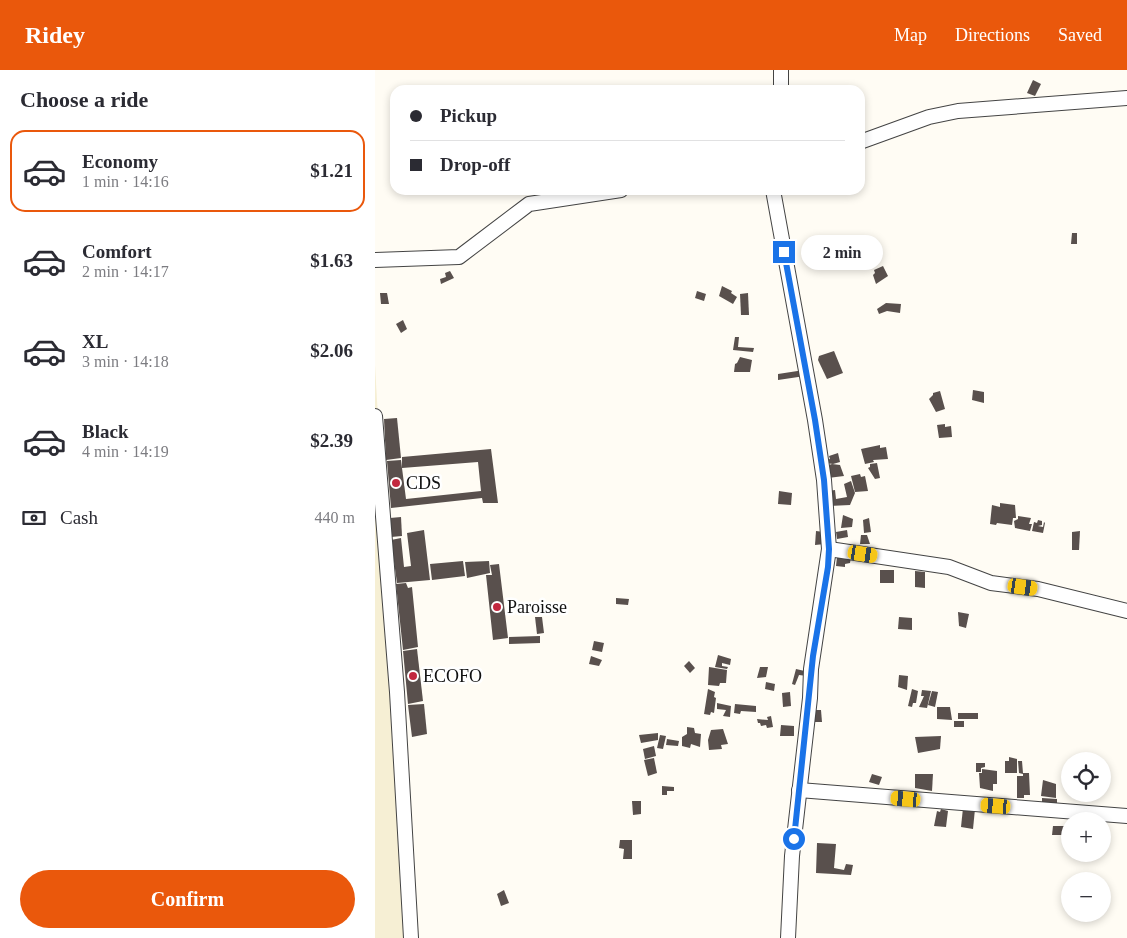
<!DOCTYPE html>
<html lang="en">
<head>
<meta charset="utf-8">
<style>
	body { margin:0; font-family:"Times New Roman",serif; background:#f7f7f7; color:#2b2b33; height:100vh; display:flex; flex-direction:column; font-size:19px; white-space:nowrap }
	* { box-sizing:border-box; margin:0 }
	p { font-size:16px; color:#7c7c81 }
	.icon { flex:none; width:28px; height:28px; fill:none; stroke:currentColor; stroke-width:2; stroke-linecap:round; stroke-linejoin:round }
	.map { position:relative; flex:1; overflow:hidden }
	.drawer { display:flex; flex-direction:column; background:#fff; width:375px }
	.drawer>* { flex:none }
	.hud { position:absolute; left:15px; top:15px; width:475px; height:110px; border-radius:15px; box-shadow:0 2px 8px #0003; display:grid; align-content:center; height:110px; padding:0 20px; background:#fff }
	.controls { position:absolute; left:686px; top:682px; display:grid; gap:10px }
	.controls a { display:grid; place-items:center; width:50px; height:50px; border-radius:50%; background:#fff; box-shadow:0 2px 8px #0003; font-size:25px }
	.end { position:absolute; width:22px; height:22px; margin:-11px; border:6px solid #1a73e8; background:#fff; box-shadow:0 0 0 2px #fff }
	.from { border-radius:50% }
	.bubble { position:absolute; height:35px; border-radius:18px; background:#fff; box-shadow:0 2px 8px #0003; font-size:16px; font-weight:700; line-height:35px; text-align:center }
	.car { position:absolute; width:15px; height:30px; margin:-15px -8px; border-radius:6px; box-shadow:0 0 4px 1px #0007; background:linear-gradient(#f5c518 24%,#345 0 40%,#f5c518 0 76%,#345 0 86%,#f5c518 0) }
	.hud b { display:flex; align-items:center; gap:18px; height:48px; font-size:19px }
	.hud b+b { border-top:1px solid #e1e1e2 }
	.hud i { width:12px; height:12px; background:#2b2b33 }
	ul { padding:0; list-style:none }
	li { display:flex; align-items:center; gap:15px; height:82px; margin:0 10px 8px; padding:0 10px; border:2px solid transparent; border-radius:15px }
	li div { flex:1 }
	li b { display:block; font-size:19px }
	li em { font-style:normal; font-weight:700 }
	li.on { border-color:#ea580c }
	li>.icon { width:45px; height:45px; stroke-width:1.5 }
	h2 { padding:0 20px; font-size:22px; line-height:60px }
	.pay { display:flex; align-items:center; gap:12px; height:55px; padding:0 20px; font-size:19px }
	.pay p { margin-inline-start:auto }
	.button { display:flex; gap:10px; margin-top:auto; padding:10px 20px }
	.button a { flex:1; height:58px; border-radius:30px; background:#ea580c; color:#fff; font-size:20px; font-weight:700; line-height:58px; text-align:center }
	header { display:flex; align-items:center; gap:30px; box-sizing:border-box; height:70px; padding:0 25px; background:#ea580c; color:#fff }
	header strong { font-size:24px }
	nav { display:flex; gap:28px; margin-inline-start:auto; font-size:18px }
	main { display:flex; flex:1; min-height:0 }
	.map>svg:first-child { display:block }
</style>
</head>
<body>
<header>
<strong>Ridey</strong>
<nav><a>Map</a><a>Directions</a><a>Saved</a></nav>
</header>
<main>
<section class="drawer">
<h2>Choose a ride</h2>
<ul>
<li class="on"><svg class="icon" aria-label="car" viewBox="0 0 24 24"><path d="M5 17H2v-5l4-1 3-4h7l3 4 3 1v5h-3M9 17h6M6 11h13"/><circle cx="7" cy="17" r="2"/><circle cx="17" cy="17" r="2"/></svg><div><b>Economy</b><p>1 min · 14:16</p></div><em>$1.21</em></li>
<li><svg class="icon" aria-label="car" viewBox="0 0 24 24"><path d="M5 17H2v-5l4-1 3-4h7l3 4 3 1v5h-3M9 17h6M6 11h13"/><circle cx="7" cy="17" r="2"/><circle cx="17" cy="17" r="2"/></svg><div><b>Comfort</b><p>2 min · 14:17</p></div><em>$1.63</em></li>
<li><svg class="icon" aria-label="car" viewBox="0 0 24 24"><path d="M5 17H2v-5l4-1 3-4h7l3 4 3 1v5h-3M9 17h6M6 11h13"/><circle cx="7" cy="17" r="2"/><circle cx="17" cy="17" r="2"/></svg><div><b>XL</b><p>3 min · 14:18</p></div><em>$2.06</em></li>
<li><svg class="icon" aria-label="car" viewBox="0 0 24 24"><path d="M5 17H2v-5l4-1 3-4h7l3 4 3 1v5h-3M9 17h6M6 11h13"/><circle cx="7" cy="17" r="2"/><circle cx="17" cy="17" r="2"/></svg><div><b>Black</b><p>4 min · 14:19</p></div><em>$2.39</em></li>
</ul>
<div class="pay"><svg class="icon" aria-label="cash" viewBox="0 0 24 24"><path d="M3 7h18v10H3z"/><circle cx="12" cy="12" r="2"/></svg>Cash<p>440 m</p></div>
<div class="button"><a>Confirm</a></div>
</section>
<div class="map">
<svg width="752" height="868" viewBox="0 0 752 868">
	<rect width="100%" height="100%" fill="#fffcf4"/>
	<path fill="#f6efd4" d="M0,295L33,868H0Z"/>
	<g fill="#59504d">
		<path d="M658,10L666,14L660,26L652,23Z"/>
		<path d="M697,163H702V174H696Z"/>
		<path d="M508,196L513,206L501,214L498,205L500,203L499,200Z"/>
		<path d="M75,201L79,208L66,214L65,209L71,207L70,203Z"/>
		<path d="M347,216L357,221L356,223L362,227L358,234L344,226Z"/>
		<path d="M322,221L331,224L329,231L320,228Z"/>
		<path d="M5,223H12L14,234H6Z"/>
		<path d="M373,223L374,245H366L365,224Z"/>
		<path d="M511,233L526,234L525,243L512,241L504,244L502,239Z"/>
		<path d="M28,250L32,259L26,263L21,254Z"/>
		<path d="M360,267H364L363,277L379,278L378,282L358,280Z"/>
		<path d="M459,281L468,303L452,309L443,290L444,286Z"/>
		<path d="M365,287L377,290L375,302H359L360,294L362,293Z"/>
		<path d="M429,300L430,306L403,310V304Z"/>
		<path d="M598,320L609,322V333L597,330Z"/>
		<path d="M565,321L570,339L561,342L554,329L558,325V323Z"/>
		<path d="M22,348L26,388L11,390L9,349Z"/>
		<path d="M570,354V357L576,356L577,367L564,368L562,355Z"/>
		<path d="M505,375V378L511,377L513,389L498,390L499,392L490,394L486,379Z"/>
		<path d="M116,379L123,433H108L107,428L16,438L12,391L26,390L27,398L31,429L106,421L103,392L27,398V387Z"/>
		<path d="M463,383L465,392L458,394L451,393V390L455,389L454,386Z"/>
		<path d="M502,393L505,408L500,409L493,398L495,397V394Z"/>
		<path d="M457,394L465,395L469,406L453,408L452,400L455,399L454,395Z"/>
		<path d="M485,404L486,407L490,406L493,421L480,422L476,406Z"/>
		<path d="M476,411L480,423L475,435L454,436L453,421L460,420L461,429L472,427L469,414Z"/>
		<path d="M404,421L417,423L416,435L403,434Z"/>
		<path d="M625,433L640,435L641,448H638L637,455L622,453L621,455L615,454L617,435L625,437Z"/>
		<path d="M468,445L478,449L477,457L466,458Z"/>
		<path d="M643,446L656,448L654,454H657L655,461L640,458L639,451L643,449Z"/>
		<path d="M26,447L27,466L16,467L15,448Z"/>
		<path d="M494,448L496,462L489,463L488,450Z"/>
		<path d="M663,450L667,451V455L663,456L668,457L669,452L670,453L668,463L657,461L659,452L662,453Z"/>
		<path d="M49,460L55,510L22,513L16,470L26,468L29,497L36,496L32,463Z"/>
		<path d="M472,460L473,467L462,469L461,462Z"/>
		<path d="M441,461L449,462L450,474L440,475Z"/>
		<path d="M705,461L704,480H697V462Z"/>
		<path d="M486,465H492L495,474H485Z"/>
		<path d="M462,487H476L475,493L470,494V497L461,496Z"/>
		<path d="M88,491L90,506L57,510L55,494Z"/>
		<path d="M114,491L115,503L92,508L90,492Z"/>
		<path d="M124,494L133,568L118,570L111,505H117L115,495Z"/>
		<rect x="505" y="500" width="14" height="13"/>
		<path d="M540,501L550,502V518L540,517Z"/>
		<path d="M31,513L33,518L37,517L43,577L28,580L21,514Z"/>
		<path d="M241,528L254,529L253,535L241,534Z"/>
		<path d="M583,542L594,544L591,558L584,556Z"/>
		<path d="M160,547H167L169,563L162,564Z"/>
		<path d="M524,547L537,548V560L523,559Z"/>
		<path d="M165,566V573L134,574V567Z"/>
		<path d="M219,571L229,573L227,582L217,580Z"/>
		<path d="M42,579L48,631L33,634L28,581Z"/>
		<path d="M343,585L356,589L355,595L347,593V596L353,597L352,599L340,597Z"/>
		<path d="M216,586L227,590L224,596L214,594Z"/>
		<path d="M314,591L320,598L315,603L309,596Z"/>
		<path d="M334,597L352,600L351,613H345L344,616L333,615Z"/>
		<path d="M385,597H393L391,607L382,608Z"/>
		<path d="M421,599L434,602L432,606L424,605L420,615L417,614Z"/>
		<path d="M524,605L533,606L532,620L523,617Z"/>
		<path d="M391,612L400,614L399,621L390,619Z"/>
		<path d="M333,619L340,622L339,627L341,628L339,643L336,642L335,645L329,644Z"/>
		<path d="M537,619L543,621L541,633H538L537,637L533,636Z"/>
		<path d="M547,620L556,621L552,638L544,637L549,626H546Z"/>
		<path d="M557,621L563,622L560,637L553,635Z"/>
		<path d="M415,622L416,636L408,637L407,623Z"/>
		<path d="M342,633L356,636L355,647L348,646L351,640L342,639Z"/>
		<path d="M49,634L52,664L37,667L33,635Z"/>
		<path d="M360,634L381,636V642L366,641L365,644L359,643Z"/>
		<path d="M562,637H575L577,650L562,649Z"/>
		<path d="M439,640H446L447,652H440Z"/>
		<rect x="583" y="643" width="20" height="6"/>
		<path d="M396,646L398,657L392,658L391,655L386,656L385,653H383L382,649L393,650L392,647Z"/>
		<rect x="579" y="651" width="10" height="6"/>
		<path d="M406,655L419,656V666H405Z"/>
		<path d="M312,657L319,658L320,663L326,664L325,677L316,674L315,678L307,676V667L312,664Z"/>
		<path d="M348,659L353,674L346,675L347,679L334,680L333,670L336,660Z"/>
		<path d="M283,663V670L266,673L264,665Z"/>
		<path d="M285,665L291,666L288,679L282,678Z"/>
		<path d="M566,666L565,679L543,683L540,667Z"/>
		<path d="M292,669L304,671L303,676L291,675Z"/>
		<path d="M279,676L281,686L270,689L268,679Z"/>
		<path d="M634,687L642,689V703H630V691H634Z"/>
		<path d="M279,688L282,703L273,706L269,690Z"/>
		<path d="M643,691H647L648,703H654L655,725H649V728H642V706H648V704L644,703Z"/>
		<path d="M601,693H610V697L606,698V702H601Z"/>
		<path d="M607,699L622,701V714H618V721L605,718L604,703H607Z"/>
		<path d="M497,704L507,707L504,715L494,712Z"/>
		<path d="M540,704H558L557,721L540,718Z"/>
		<path d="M668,710L681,714V728L666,726Z"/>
		<path d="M287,716L299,717V721H292V725H287Z"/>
		<path d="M667,728L682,729V734L667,733Z"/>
		<path d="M257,731H266V744L258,745Z"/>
		<path d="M588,738L600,739L598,759L586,757Z"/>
		<path d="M566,739L573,741L571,757L559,756L562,741L565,742Z"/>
		<path d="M678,756H690L689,765H677Z"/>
		<path d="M245,770H257V789H248L249,779L244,778Z"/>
		<path d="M442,773L461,774L459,798L469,800L471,794L478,795L476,805L441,803Z"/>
		<path d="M129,820L134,833L126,836L122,824Z"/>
	</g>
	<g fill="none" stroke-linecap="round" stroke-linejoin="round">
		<g stroke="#444" stroke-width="16">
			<g id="minor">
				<path d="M406,20V0"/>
				<path d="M485,72L554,47L583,41L752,28"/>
				<path d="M398,120L440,350L449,410L454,479L436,599L435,628L417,786L413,868"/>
				<path d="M0,190L84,187L154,134L246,120"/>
				<path d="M0,346L22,622L36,868"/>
				<path d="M454,479L574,497L616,513L663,519L752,541"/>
				<path d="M424,720L752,746"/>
			</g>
		</g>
		<use href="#minor" stroke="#fff" stroke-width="14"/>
	</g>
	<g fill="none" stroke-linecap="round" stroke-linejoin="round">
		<path stroke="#1a73e8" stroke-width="6" d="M409,182L440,350L449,410L454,479L453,497L438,586L419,769"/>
	</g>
	<g fill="#c2273e" stroke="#fff" stroke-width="2">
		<circle cx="21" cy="413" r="5"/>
		<circle cx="122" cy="537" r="5"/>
		<circle cx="38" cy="606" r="5"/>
	</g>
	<g text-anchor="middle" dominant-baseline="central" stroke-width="5" stroke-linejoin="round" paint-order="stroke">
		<g font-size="18" fill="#111" stroke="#fff" text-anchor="start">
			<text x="31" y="413">CDS</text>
			<text x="132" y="537">Paroisse</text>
			<text x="48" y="606">ECOFO</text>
		</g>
	</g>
</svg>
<div class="controls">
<a><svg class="icon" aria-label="locate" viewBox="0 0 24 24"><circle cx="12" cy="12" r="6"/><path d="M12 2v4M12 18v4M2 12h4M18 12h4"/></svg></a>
<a>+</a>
<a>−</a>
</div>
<i class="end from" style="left:419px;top:769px"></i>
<i class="end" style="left:409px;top:182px"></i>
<div class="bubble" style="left:426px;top:165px;width:82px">2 min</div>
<i class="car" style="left:488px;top:484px;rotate:99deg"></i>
<i class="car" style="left:648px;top:517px;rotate:98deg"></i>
<i class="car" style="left:531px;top:729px;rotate:275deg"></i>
<i class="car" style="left:621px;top:736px;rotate:274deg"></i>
<div class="hud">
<b><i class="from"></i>Pickup</b>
<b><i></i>Drop-off</b>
</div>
</div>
</main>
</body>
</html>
